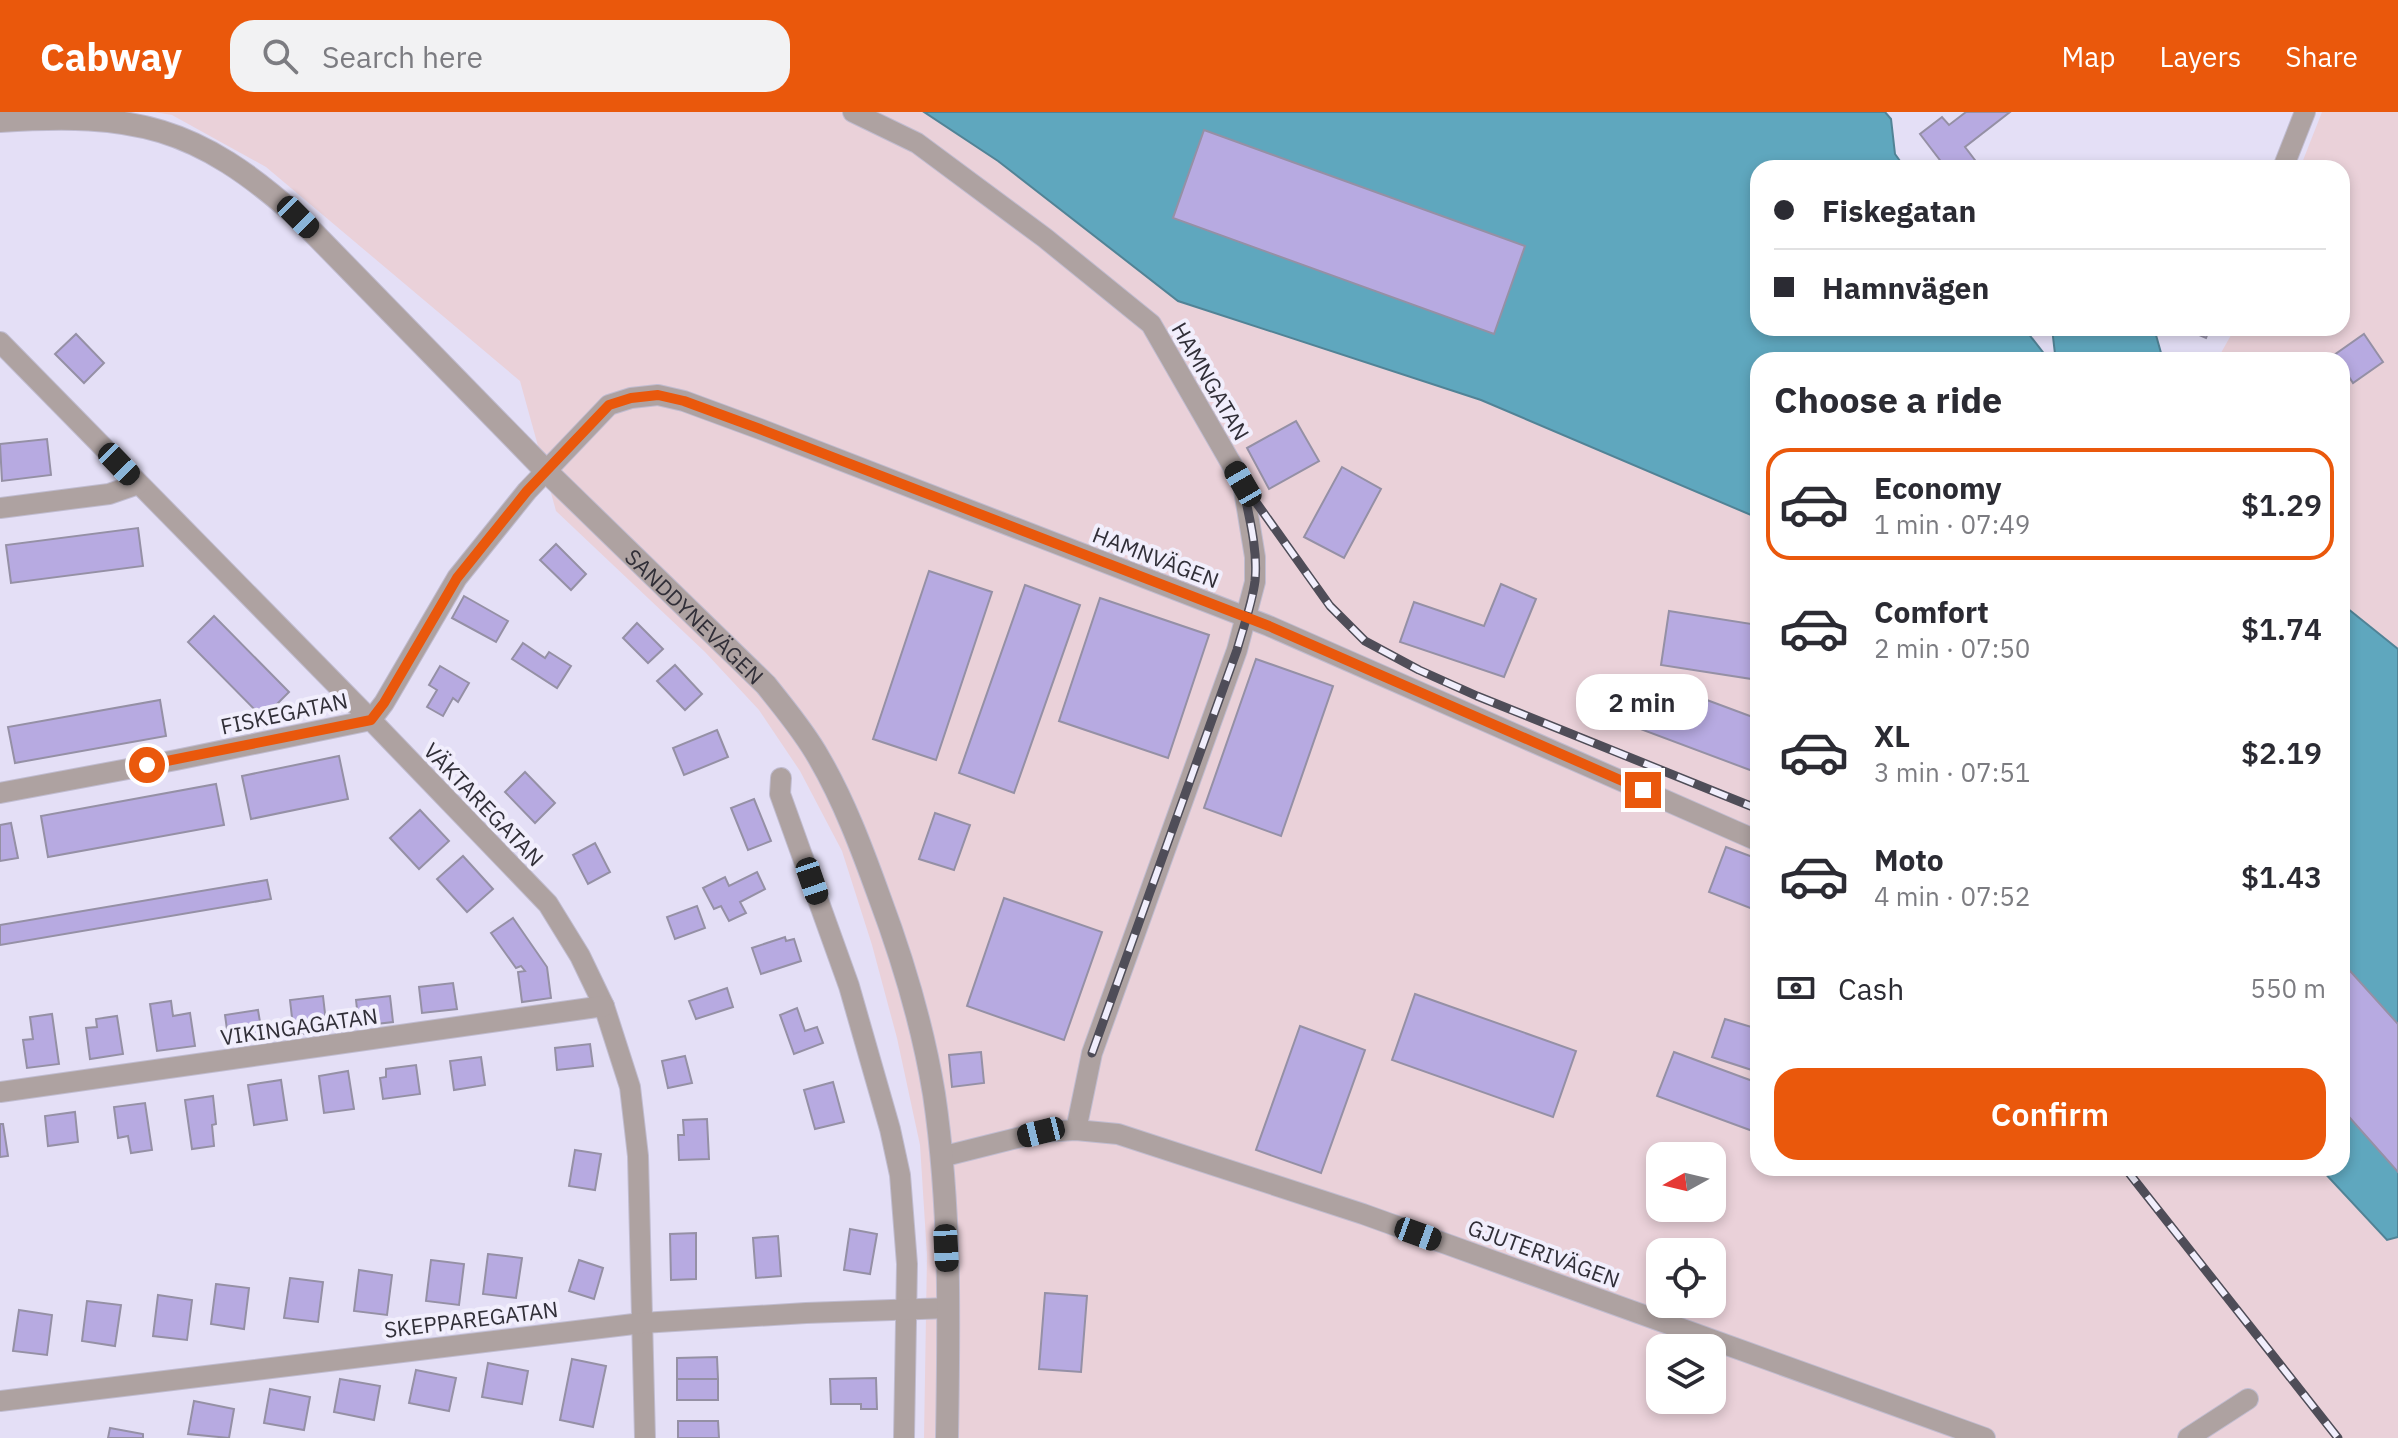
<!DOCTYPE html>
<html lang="en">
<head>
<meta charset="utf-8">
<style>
	body { margin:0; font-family:"IBM Plex Sans",sans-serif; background:#f2f2f3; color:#2b2b33; height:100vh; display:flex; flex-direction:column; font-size:30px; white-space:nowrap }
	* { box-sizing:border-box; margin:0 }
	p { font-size:26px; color:#7c7c81 }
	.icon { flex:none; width:44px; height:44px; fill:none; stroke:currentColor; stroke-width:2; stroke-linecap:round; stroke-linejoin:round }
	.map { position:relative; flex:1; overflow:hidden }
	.details { position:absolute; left:1750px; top:240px; width:600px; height:824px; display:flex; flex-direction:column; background:#fff; border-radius:24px; box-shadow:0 4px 12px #0003 }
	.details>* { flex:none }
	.banner { position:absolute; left:1750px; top:48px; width:600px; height:176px; border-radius:24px; box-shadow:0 4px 12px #0003; display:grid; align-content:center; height:176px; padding:0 24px; background:#fff }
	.needle { width:52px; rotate:262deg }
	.tools { position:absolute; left:1646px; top:1030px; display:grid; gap:16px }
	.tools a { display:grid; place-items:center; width:80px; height:80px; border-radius:16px; background:#fff; box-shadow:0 4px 12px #0003; font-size:40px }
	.end { position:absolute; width:36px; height:36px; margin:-18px; border:10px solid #ea580c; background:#fff; box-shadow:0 0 0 4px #fff }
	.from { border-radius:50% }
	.bubble { position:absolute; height:56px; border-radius:24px; background:#fff; box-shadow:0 4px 12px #0003; font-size:26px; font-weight:600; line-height:56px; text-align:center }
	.car { position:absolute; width:24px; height:48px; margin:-24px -12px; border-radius:10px; box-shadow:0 0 6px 2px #0007; background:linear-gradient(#222 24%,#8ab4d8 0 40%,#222 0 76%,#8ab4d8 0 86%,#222 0) }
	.banner b { display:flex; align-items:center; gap:28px; height:76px; font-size:30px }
	.banner b+b { border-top:2px solid #e1e1e2 }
	.banner i { width:20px; height:20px; background:#2b2b33 }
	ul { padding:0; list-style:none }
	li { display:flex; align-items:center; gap:24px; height:112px; margin:0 16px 12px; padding:0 8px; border:4px solid transparent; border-radius:24px }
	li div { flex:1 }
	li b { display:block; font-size:30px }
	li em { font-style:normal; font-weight:600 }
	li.current { border-color:#ea580c }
	li>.icon { width:72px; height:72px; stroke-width:1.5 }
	h2 { padding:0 24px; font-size:36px; line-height:96px }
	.pay { display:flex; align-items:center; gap:20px; height:88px; padding:0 24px; font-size:30px }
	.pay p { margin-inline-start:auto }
	.action { display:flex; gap:16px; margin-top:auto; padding:16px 24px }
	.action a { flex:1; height:92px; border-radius:24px; background:#ea580c; color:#fff; font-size:32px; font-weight:600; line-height:92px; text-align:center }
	header { display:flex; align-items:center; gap:48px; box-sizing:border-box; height:112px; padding:0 40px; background:#ea580c; color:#fff }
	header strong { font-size:38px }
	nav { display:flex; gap:44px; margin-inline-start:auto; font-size:28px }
	.search { width:560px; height:72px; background:#f2f2f3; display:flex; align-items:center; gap:20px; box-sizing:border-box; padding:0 28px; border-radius:24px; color:#7c7c81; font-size:30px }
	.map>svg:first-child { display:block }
</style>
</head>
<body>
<header>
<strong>Cabway</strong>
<div class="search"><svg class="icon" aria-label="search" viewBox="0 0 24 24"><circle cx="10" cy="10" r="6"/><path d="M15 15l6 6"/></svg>Search here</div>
<nav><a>Map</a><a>Layers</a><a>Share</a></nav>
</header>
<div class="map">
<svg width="2398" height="1326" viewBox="0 0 2398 1326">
	<rect width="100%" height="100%" fill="#e4dff6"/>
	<g fill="#ead1d9" fill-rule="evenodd">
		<path d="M154,0H924L998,49L1178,189L1481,288L1758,406V1056H2320L2387,1128L2398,1125V1326H924L927,1143L920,1033L897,926L872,833L842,739L800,659L759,598L705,540L556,399L520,269L266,55L172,3ZM1660,1044H1712V1096H1660ZM1660,1140H1712V1192H1660ZM1660,1236H1712V1288H1660Z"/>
		<path d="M2322,0H2398V537L2342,492V248H2217L2235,216H2342V56H2300Z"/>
	</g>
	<g fill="#5fa7be" stroke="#518396" stroke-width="2">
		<path d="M924,0H1885L1891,7L1895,42L1905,56H1758V216H2024L2049,248H1758V406L1481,288L1178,189L998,49Z"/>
		<path d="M2052,216H2154L2163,248H2050L2055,242Z"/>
		<path d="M2342,492L2398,537V1125L2387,1128L2320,1056H2342Z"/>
	</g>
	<g fill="#b7aae1" stroke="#9590a5" stroke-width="2">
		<path d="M1966,0H2010L1965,35L1981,56H1946L1920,22L1942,5L1949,13Z"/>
		<path d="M1204,18L1525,134L1494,222L1173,106Z"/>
		<path d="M2183,216H2210L2206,226Z"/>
		<path d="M76,222L104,251L84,271L55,242Z"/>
		<path d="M2364,222L2383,250L2353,271L2342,254V248H2337L2334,243Z"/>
		<path d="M1296,309L1319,349L1269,377L1247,336Z"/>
		<path d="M47,327L51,363L2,369L0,332Z"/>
		<path d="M1342,355L1381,377L1344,446L1304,425Z"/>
		<path d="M138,416L143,454L11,471L6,433Z"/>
		<path d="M556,432L586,462L571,478L540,448Z"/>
		<path d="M929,459L992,480L936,648L873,627Z"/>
		<path d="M1501,472L1536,487L1504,565L1400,530L1414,490L1484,514Z"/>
		<path d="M1025,473L1080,493L1014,681L959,661Z"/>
		<path d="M464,484L508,509L496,530L452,506Z"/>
		<path d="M1100,486L1209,523L1168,646L1059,609Z"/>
		<path d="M1669,499L1758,513V568L1661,553Z"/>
		<path d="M214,504L289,580L263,606L188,530Z"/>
		<path d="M637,511L663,537L648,551L623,526Z"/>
		<path d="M523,531L545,546L549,540L571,554L557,576L512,547Z"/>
		<path d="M1256,547L1333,574L1281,724L1204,696Z"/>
		<path d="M675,553L702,582L685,598L657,569Z"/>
		<path d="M440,554L469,571L458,590L453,586L443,604L427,595L437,578L429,573Z"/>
		<path d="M1645,565L1758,607V661L1627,612Z"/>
		<path d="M160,588L166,624L15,651L8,615Z"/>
		<path d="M717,618L728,645L684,663L673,636Z"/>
		<path d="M339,644L348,687L251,707L242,664Z"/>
		<path d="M525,660L555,691L535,711L505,680Z"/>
		<path d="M216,672L224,713L48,745L41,704Z"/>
		<path d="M754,687L771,729L748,738L731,696Z"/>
		<path d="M420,698L449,729L419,757L390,726Z"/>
		<path d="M935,701L970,713L954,758L919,747Z"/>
		<path d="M11,711L18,746L0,749V713Z"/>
		<path d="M595,731L610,760L588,772L573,743Z"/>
		<path d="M1726,735L1758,747V799L1709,780Z"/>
		<path d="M463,744L493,777L467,800L437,767Z"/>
		<path d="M757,760L765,777L740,790L746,801L729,809L721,794L714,797L703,776L725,765L729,774Z"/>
		<path d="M267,768L271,787L0,833V813Z"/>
		<path d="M1004,786L1102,820L1064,928L967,894Z"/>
		<path d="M697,794L705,816L675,827L667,805Z"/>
		<path d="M513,806L547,855L551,886L522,890L518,860L525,859L521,854L516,856L491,821Z"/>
		<path d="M785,825L786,829L794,827L801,849L761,862L752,836Z"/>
		<path d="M2342,850L2398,912V1060L2342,997Z"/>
		<path d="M453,871L457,897L422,901L419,875Z"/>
		<path d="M727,876L733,895L696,907L689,889Z"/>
		<path d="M1415,882L1576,939L1553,1005L1392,948Z"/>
		<path d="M323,884L327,919L294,923L290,888Z"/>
		<path d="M390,884L393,910L359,914L356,888Z"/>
		<path d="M171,889L173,904L190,901L195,934L157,939L150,892Z"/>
		<path d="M797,896L805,919L817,915L823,931L794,942L780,903Z"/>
		<path d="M258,898L263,928L229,932L225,903Z"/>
		<path d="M52,902L59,952L27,956L23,928L33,927L30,905Z"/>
		<path d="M117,904L123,942L90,947L86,916L97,915L96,907Z"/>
		<path d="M1725,907L1758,917V960L1712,945Z"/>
		<path d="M1300,914L1365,938L1321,1061L1256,1038Z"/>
		<path d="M590,932L593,954L557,958L555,936Z"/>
		<path d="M981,940L984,971L952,975L949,943Z"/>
		<path d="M1674,940L1758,971V1021L1657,984Z"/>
		<path d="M685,944L692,971L668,976L662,949Z"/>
		<path d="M481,945L485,973L454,978L450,949Z"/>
		<path d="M416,953L420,982L383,987L380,966L386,965V957Z"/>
		<path d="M348,959L354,997L324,1001L319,964Z"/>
		<path d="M281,968L287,1008L254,1013L248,973Z"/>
		<path d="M833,970L844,1010L815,1017L804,978Z"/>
		<path d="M213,984L216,1012L212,1013L214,1034L192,1037L185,988Z"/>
		<path d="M145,991L152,1038L131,1041L128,1024L118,1026L114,995Z"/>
		<path d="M75,1000L78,1030L48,1034L45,1004Z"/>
		<path d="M707,1007L709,1047L679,1048L678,1023H684L683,1008Z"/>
		<path d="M0,1012H3L8,1044L0,1045Z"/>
		<path d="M575,1038L601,1042L595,1078L569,1074Z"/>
		<path d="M850,1117L877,1122L870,1162L844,1158Z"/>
		<path d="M696,1121V1167L671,1168L670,1122Z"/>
		<path d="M778,1124L781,1164L756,1166L753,1126Z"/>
		<path d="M488,1142L522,1146L516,1186L483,1182Z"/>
		<path d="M431,1148L464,1152L459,1193L426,1189Z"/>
		<path d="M579,1148L603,1156L594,1187L569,1179Z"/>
		<path d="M359,1158L392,1163L387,1203L354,1199Z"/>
		<path d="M290,1166L323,1170L318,1210L284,1206Z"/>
		<path d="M216,1172L249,1176L244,1217L211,1212Z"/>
		<path d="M1045,1181L1087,1184L1081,1260L1039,1257Z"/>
		<path d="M158,1183L192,1188L187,1228L153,1224Z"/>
		<path d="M87,1189L121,1193L115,1234L82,1229Z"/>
		<path d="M19,1198L52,1203L47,1243L13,1239Z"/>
		<path d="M717,1245L718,1267H677V1246Z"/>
		<path d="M572,1247L606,1254L593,1315L560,1308Z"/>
		<path d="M488,1251L528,1259L522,1292L482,1285Z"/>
		<path d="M416,1258L456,1266L449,1299L409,1291Z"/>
		<path d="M876,1266L877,1297H861V1292H831L830,1267Z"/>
		<path d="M340,1267L380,1274L374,1308L334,1300Z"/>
		<rect x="677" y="1267" width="41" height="21"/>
		<path d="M270,1277L310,1285L304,1318L264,1311Z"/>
		<path d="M194,1289L234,1297L229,1326L188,1322Z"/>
		<path d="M678,1309H718L719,1326H678Z"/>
		<path d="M110,1316L143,1322V1326H108Z"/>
	</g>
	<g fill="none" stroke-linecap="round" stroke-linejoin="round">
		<g stroke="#c0bcd0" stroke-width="22">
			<g id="minor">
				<path d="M853,0L917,31L1045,126L1151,212L1243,372L1255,445V470L1237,538L1092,941L1076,1018"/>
				<path d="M2283,56L2305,0"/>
				<path d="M0,230L371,608L548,792L580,844L604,894L630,975L638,1044L645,1326"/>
				<path d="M0,396L109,382L138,372"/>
				<path d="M781,666L780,682L849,874L890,1017L900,1063L907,1152L904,1326"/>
				<path d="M0,681L176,648L371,608L384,591L457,466L527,379L609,293L631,286L658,283L684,289L760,317L1269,514L1758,729"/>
				<path d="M0,980L604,894"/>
				<path d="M941,1045L1041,1020L1076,1018L1118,1022L1363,1102L1985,1326"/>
				<path d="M0,1289L642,1211L806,1201L949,1196"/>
				<path d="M2188,1326L2248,1287"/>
			</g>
		</g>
		<g stroke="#c0bcd0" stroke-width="24">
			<g id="tertiary">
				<path id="s1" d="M0,9C134,0 197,14 298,105L546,359L766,573C784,596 804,619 819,646C844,689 862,737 879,784C903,848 923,915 934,982C951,1096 949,1212 947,1326"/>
			</g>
		</g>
		<use href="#minor" stroke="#aea2a1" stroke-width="20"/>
		<use href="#tertiary" stroke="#aea2a1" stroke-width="22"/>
		<g stroke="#4f4d58" stroke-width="9">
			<g id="rail">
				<path d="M1243,372L1330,494L1365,529L1419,558L1477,584L1758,697"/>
				<path d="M1092,941L1237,538C1243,516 1252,492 1255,469C1258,440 1250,408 1244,380"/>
				<path d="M2125,1056L2338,1326"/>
			</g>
		</g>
		<use href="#rail" stroke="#f1eefc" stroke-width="6" stroke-dasharray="18" stroke-linecap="butt"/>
	</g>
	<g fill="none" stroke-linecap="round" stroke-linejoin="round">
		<path stroke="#ea580c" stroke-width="10" d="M147,653L371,608L384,591L457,466L527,379L609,293L631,286L658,283L684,289L760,317L1269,514L1643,678"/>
	</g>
	<g text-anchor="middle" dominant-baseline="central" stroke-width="8" stroke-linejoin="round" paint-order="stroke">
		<g font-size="22" fill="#312f38" stroke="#f1eefc">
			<text transform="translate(1211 269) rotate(60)">HAMNGATAN</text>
			<text transform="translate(1156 445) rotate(21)">HAMNVÄGEN</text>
			<text stroke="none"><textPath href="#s1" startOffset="888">SANDDYNEVÄGEN</textPath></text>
			<text transform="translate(284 601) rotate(-12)">FISKEGATAN</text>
			<text transform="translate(484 692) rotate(46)">VÄKTAREGATAN</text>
			<text transform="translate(299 914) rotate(-8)">VIKINGAGATAN</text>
			<text transform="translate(1544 1141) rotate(20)">GJUTERIVÄGEN</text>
			<text transform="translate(471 1207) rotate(-7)">SKEPPAREGATAN</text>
		</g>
	</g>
</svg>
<div class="tools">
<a><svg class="needle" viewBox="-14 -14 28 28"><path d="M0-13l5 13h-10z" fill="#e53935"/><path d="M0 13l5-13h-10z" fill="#7c7c81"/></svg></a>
<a><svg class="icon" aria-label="locate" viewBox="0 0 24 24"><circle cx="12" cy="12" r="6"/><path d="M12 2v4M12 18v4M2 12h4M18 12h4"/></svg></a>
<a><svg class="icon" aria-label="layers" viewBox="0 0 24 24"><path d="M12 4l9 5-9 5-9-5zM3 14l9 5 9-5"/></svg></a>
</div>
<i class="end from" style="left:147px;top:653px"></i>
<i class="end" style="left:1643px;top:678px"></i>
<div class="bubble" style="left:1576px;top:562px;width:132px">2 min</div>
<i class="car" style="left:298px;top:105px;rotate:135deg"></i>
<i class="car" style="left:119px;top:352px;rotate:136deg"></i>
<i class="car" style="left:1243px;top:372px;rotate:330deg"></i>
<i class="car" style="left:812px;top:769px;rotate:161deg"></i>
<i class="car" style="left:1041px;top:1020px;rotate:256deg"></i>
<i class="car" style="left:1418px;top:1122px;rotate:110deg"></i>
<i class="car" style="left:946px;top:1136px;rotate:177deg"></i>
<div class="banner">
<b><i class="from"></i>Fiskegatan</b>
<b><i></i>Hamnvägen</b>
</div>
<section class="details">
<h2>Choose a ride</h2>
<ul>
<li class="current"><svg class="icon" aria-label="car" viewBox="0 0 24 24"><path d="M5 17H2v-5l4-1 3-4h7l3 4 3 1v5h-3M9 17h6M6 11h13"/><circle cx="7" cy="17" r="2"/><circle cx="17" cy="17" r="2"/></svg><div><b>Economy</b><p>1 min · 07:49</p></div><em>$1.29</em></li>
<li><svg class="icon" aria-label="car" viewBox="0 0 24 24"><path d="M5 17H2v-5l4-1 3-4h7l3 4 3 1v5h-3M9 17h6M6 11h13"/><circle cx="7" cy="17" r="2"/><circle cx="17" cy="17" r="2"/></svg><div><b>Comfort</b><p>2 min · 07:50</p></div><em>$1.74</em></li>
<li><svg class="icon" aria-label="car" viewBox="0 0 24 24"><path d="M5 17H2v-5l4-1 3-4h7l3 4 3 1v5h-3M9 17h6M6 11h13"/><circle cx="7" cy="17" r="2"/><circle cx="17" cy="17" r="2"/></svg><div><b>XL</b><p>3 min · 07:51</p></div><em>$2.19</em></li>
<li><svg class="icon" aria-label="car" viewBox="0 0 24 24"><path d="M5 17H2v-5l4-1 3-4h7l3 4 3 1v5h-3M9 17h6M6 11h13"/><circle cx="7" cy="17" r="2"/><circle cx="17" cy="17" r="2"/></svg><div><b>Moto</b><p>4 min · 07:52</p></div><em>$1.43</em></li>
</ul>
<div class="pay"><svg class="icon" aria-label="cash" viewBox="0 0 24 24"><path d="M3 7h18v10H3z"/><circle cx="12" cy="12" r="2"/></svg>Cash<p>550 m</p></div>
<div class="action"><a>Confirm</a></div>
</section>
</div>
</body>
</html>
